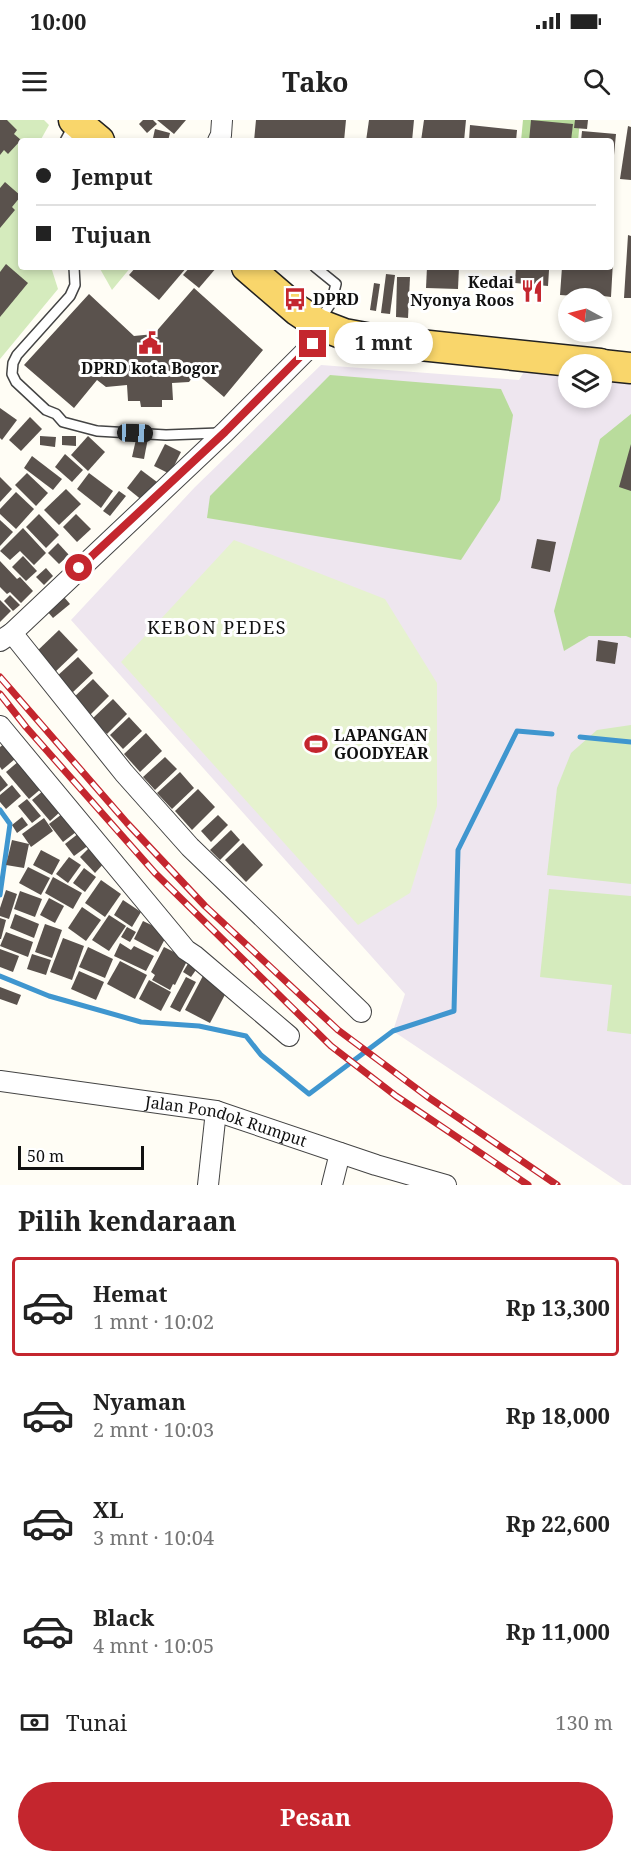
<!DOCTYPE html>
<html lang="id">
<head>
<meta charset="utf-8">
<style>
	body { margin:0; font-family:"Noto Serif",serif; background:#f2f2f2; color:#222; height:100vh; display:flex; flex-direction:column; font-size:22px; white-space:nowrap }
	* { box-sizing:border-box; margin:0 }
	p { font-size:20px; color:#767676 }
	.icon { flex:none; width:33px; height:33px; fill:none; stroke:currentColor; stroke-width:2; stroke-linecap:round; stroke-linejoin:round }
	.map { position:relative; height:1065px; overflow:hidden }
	.details { display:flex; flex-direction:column; background:#fff; flex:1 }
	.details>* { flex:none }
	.guide { position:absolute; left:18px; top:18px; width:596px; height:132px; border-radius:6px; box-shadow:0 3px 9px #0003; display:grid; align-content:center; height:132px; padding:0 18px; background:#fff }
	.needle { width:39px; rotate:277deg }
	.tools { position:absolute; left:558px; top:168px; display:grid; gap:12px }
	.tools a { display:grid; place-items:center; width:54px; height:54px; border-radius:50%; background:#fff; box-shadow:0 3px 9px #0003; font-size:30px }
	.scale { position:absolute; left:18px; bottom:15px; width:126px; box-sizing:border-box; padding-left:6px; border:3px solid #111; border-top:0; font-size:16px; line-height:21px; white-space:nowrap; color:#111; -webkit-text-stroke:4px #fff; paint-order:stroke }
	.end { position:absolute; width:27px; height:27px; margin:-14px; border:8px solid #c4262e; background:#fff; box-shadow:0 0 0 3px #fff }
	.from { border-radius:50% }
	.bubble { position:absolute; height:42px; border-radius:21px; background:#fff; box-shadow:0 3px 9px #0003; font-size:20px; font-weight:700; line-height:42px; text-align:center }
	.car { position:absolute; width:18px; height:36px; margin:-18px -9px; border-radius:8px; box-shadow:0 0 4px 2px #0007; background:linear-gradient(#222 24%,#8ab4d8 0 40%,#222 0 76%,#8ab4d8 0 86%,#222 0) }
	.guide b { display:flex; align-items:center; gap:21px; height:57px; font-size:22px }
	.guide b+b { border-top:2px solid #e0e0e0 }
	.guide i { width:15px; height:15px; background:#222 }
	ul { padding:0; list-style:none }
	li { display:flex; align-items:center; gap:18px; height:99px; margin:0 12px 9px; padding:0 6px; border:3px solid transparent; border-radius:6px }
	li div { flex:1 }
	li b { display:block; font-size:22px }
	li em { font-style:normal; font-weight:700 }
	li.active { border-color:#c4262e }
	li>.icon { width:54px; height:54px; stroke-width:1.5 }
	h2 { padding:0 18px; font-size:27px; line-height:72px }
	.pay { display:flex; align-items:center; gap:15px; height:66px; padding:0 18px; font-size:22px }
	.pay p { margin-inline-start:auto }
	.cta { display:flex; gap:12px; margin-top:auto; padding:12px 18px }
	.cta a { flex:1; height:69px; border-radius:36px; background:#c4262e; color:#fff; font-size:24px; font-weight:700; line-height:69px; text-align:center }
	.status { display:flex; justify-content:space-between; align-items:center; height:42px; padding:0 30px; background:#fff; direction:ltr }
	.status svg { height:16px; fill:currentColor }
	header { display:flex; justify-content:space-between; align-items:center; height:78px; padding:0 18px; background:#fff; font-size:27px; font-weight:700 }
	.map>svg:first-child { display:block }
</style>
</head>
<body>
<div class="status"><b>10:00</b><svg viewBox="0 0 49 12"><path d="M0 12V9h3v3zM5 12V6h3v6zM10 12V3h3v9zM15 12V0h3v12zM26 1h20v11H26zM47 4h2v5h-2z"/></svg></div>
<header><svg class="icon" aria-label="menu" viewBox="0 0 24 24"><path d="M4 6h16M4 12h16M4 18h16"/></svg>Tako<svg class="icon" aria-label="search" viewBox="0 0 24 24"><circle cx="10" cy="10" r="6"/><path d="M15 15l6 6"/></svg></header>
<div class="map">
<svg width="631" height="1065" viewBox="0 0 631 1065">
	<rect width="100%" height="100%" fill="#fffdf5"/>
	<path fill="#eee6ef" d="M321,245L519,260L527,247L568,251V278H602V255L631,259V1065H623L393,911L405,874L71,500L195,367Z"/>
	<g fill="#d5ebbd">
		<path d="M0,0H44L49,5L40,21H21V147H51L58,169L0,239Z"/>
		<path d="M99,147H131L112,170Z"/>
		<path d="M631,605V764L547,755L557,668L571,633L597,610Z"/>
		<path d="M549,769L631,776V914L607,911L612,865L540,857Z"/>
	</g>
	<g fill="#b9dc9c">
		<path d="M523,0H580L578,21H521Z"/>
		<path d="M330,255L501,269L513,295L500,380L461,440L207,398L210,376Z"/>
		<path d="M631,294V518L626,516H589L564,531L554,491L600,319Z"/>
	</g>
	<path fill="#e6f2cf" d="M234,420L385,479L437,563V686L410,773L358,805L121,542Z"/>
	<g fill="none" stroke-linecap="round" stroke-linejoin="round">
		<g stroke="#3f96cf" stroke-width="5">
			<path d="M580,617L631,622"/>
			<path d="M0,690L10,704L0,775"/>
			<path d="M0,856L49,876L141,902L199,906L246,916L261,935L309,974L393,911L454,891L458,730L517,611L552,614"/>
		</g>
	</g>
	<g fill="#5a524d">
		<path d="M0,0H7L17,10L14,14L21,20L8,34L4,30L0,35Z"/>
		<path d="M143,0H153L157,4L147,13L139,4Z"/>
		<path d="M157,0H186L174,14Z"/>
		<path d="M256,0H346L344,21H254Z"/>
		<path d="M369,0H414L412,21H366Z"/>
		<path d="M424,0H466L464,21H421Z"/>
		<path d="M531,0L573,4L571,21H529Z"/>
		<path d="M575,0H588L587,9L574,8Z"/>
		<path d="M470,5L517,10L516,21H469Z"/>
		<path d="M628,6L631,7V60L620,59Z"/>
		<path d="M155,9L170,13L168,21L153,18Z"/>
		<path d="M582,11L616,14L612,56H610V21H581Z"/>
		<path d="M5,62L21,76L12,87L15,90L0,108V68Z"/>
		<path d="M628,115L631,116V178H624Z"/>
		<path d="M610,123H614L611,177L603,176V178H575V176L560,175L562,147H610Z"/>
		<path d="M6,144L28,163L0,197V152Z"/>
		<path d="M136,147H187L159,180L129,155Z"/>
		<path d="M190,147H217L199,168L183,155Z"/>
		<path d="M427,147H459L458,169L426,168Z"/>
		<path d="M516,147H556L555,150H549L548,166L515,163Z"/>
		<path d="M386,154L395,155L390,194L381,193Z"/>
		<path d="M397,157H410L408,198L396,197Z"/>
		<path d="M374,163L380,164L376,191L370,190Z"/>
		<path d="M194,168L263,230L224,277L196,253L189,262L172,263L173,280H162V287H141L140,281H128L127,265L106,267L97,260L74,288L24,245L89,174L134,216L154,214Z"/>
		<path d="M0,288L17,300L2,320L0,318Z"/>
		<path d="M30,297L42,309L21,331L9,320Z"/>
		<path d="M137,315L148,318L144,339L132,337Z"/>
		<path d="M40,316L56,317L55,327L40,325Z"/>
		<path d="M62,316H76V326L62,325Z"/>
		<path d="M88,316L105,332L88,351L71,335Z"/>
		<path d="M165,324L181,332L170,354L154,346Z"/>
		<path d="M631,324V371L619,367Z"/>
		<path d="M65,334L83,350L72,362L55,347Z"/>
		<path d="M32,336L62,359L53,370L24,348Z"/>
		<path d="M141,350L157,362L143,381L127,368Z"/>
		<path d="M27,353L48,373L36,386L15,365Z"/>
		<path d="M89,353L113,371L101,388L77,369Z"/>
		<path d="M0,357L12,369L0,382Z"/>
		<path d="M66,369L81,384L59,405L44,390Z"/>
		<path d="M119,371L126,376L110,396L103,391Z"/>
		<path d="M16,372L34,389L16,409L0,394V389Z"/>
		<path d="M39,394L59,415L46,428L26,407Z"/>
		<path d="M76,394L91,409L77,422L63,407Z"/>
		<path d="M0,400L13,412L0,426Z"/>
		<path d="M23,408L46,433L34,445L20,431L10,440L0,431Z"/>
		<path d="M537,419L556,422L550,452L531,448Z"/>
		<path d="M58,423L69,435L59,444L48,433Z"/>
		<path d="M23,436L37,451L26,461L12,447Z"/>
		<path d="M0,441L17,459L20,457L33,471L21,483L10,472L7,474L0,467Z"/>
		<path d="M46,448L53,456L44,465L36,457Z"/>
		<path d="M10,475L20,485L13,491L4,481Z"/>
		<path d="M64,477L70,484L53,498L47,491Z"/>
		<path d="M0,480L11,491L0,502Z"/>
		<path d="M59,510L78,530L53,554L34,534Z"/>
		<path d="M598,520L618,523L615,544L596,541Z"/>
		<path d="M78,537L93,553L72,573L56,557Z"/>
		<path d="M93,559L109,576L88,597L71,580Z"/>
		<path d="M113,579L127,594L107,614L92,599Z"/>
		<path d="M129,597L142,611L123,629L110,615Z"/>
		<path d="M146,613L162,631L140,652L124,634Z"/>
		<path d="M4,624L15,639L2,650L0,647V627Z"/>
		<path d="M165,637L177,649L155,670L143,657Z"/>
		<path d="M19,641L42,668L29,679L6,652Z"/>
		<path d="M180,652L194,668L172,689L157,673Z"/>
		<path d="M0,655L8,665L0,672Z"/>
		<path d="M12,665L21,676L6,689L0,682V675Z"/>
		<path d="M198,669L215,687L192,710L175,691Z"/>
		<path d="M43,671L60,692L50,701L32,680Z"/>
		<path d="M27,679L41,696L32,703L18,686Z"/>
		<path d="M62,694L76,712L63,722L49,704Z"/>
		<path d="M218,695L228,705L211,722L201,711Z"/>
		<path d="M22,697L28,705L17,713L12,705Z"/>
		<path d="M44,698L53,711L31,727L29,724L24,748L6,745L12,720L29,724L22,714Z"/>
		<path d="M231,710L240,720L220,740L210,730Z"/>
		<path d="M79,713L89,725L74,736L65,724Z"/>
		<path d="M243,723L263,745L246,762L225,740Z"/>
		<path d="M91,726L106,741L95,753L80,737Z"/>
		<path d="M41,730L60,740L52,755L33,745Z"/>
		<path d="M69,737L81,745L68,763L56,754Z"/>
		<path d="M28,747L50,758L41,775L19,763Z"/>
		<path d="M84,748L96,757L85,772L73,763Z"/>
		<path d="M53,757L82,773L73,789L45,773Z"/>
		<path d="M101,760L121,774L105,797L85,783Z"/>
		<path d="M6,770L17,774L9,799L0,796V788Z"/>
		<path d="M20,771L42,779L35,797L14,789Z"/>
		<path d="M49,778L64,786L55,803L40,795Z"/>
		<path d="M123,780L141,792L132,807L114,795Z"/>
		<path d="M82,787L101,800L86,821L68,808Z"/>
		<path d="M15,794L39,804L34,818L10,808Z"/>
		<path d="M109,795L126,806L109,831L92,820Z"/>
		<path d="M0,798L6,800L1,819H0Z"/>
		<path d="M143,801L168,813L158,832L134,819Z"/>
		<path d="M45,804L62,810L52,838L35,832Z"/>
		<path d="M127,807L136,812L130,822L121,817Z"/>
		<path d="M6,812L33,822L28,837L0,826Z"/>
		<path d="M63,818L84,826L72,860L50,852Z"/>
		<path d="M120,823L131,830L134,826L154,836L146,851L114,836Z"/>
		<path d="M88,827L113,839L105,858L79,847Z"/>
		<path d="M164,827L188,839L175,865L173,864L170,870L152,860L155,855L151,852Z"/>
		<path d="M0,829L19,836L13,852L0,847Z"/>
		<path d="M32,834L51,840L46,855L27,849Z"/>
		<path d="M120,841L147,855L135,879L107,864Z"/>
		<path d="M189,842L198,847L191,857L183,852Z"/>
		<path d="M79,851L104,862L96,880L71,869Z"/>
		<path d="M205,852L228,869L210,903L185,890Z"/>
		<path d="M186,857L196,862L180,892L170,887Z"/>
		<path d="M149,860L171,872L161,891L139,879Z"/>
		<path d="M0,867L21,875L17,885L0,879Z"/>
	</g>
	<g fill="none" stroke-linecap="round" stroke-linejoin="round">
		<g stroke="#444" stroke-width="12">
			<g id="service">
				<path d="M65,21L73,6"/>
				<path d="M74,147L75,165L70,176L17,235L13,243L12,254L16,262L46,290L56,294L63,302L97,311L166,315L219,313"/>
				<path d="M315,147L336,164L331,183L320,200"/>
			</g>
		</g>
		<g stroke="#444" stroke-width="22">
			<g id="minor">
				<path d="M218,21L221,15L222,0"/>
				<path d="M12,513L124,653L190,727L361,892"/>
				<path d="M0,521L12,513L225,312L328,209"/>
				<path d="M0,606L186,830L195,836L289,916"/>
				<path id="s1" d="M0,961L216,991L376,1045L446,1065"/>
				<path d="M208,1065L216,991"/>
				<path d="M332,1065L340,1033"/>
			</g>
		</g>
		<g stroke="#222" stroke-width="33">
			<g id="primary">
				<path d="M74,0L99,21"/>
				<path d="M247,147L297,190L318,204L344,214L382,221L600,244"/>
				<path d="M602,245L631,248"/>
			</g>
		</g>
		<use href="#service" stroke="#fff" stroke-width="9"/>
		<use href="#minor" stroke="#fff" stroke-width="20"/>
		<use href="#primary" stroke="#f9d66b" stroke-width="30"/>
		<g stroke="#c4262e" stroke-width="7">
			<g id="rail">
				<path d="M0,557L127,703L205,786L338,910L428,977L557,1065"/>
				<path d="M0,574L26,607L155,753L331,926L396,976L528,1065"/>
			</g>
		</g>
		<use href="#rail" stroke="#fff" stroke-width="4.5" stroke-dasharray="14" stroke-linecap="butt"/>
	</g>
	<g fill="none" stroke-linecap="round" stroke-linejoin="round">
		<path stroke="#c4262e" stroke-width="8" d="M79,448L225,312L313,224"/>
	</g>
	<defs>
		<g id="restaurant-bare" transform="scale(1.8)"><path d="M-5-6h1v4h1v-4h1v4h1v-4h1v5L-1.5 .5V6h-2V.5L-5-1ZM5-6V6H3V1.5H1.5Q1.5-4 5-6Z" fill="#c4262e" stroke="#fff" stroke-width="2.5" paint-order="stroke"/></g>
		<g id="bus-bare" transform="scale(1.8)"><path d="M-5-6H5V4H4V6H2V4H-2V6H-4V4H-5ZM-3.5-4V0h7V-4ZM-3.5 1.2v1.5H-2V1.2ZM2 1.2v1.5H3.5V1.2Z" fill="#c4262e" stroke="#fff" stroke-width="2.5" paint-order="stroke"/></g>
		<g id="civic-bare" transform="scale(1.8)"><path d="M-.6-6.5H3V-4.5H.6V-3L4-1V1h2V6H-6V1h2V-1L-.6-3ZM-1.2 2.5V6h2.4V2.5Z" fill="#c4262e" stroke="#fff" stroke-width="2.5" paint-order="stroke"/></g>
		<g id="stadium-bare" transform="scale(1.8)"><path d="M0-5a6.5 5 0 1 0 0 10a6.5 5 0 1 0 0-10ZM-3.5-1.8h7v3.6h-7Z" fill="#c4262e" stroke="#fff" stroke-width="2.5" paint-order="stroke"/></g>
	</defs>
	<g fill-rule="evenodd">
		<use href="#restaurant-bare" x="532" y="171"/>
		<use href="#bus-bare" x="295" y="179"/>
		<use href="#civic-bare" x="150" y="223"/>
		<use href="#stadium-bare" x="316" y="624"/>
	</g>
	<g text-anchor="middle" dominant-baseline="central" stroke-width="6" stroke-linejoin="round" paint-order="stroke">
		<g font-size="16" font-weight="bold" fill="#111" stroke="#fff" text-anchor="start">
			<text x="514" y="162" text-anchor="end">Kedai<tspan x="514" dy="18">Nyonya Roos</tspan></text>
			<text x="313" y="179">DPRD</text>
			<text x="150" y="248" text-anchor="middle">DPRD kota Bogor</text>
			<text x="334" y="615">LAPANGAN<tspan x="334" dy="18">GOODYEAR</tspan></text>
		</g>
		<g font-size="16" fill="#111" stroke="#fff">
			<text stroke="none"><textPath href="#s1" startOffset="230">Jalan Pondok Rumput</textPath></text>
		</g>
		<g font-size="18" letter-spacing="1.5" fill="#111" stroke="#fff">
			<text x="217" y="507">KEBON PEDES</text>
		</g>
	</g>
</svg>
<div class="tools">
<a><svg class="needle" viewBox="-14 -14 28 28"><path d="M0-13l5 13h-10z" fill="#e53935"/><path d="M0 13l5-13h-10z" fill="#767676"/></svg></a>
<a><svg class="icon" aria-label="layers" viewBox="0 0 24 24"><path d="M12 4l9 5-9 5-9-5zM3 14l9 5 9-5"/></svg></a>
</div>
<div class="scale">50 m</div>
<i class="end from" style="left:79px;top:448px"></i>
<i class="end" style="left:313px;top:224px"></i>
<div class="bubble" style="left:334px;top:202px;width:99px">1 mnt</div>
<i class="car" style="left:135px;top:313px;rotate:92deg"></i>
<div class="guide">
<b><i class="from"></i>Jemput</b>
<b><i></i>Tujuan</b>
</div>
</div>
<section class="details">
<h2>Pilih kendaraan</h2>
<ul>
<li class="active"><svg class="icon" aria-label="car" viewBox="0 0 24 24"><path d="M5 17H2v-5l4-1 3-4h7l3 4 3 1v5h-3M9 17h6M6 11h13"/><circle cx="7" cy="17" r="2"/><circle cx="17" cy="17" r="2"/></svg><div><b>Hemat</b><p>1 mnt · 10:02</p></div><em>Rp 13,300</em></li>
<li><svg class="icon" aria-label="car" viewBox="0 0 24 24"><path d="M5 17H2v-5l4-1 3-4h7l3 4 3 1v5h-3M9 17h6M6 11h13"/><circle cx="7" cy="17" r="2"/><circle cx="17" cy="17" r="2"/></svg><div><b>Nyaman</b><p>2 mnt · 10:03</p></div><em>Rp 18,000</em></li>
<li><svg class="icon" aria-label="car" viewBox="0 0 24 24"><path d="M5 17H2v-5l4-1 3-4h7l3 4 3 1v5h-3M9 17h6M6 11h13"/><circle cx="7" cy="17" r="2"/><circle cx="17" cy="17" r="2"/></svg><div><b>XL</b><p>3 mnt · 10:04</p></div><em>Rp 22,600</em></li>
<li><svg class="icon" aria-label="car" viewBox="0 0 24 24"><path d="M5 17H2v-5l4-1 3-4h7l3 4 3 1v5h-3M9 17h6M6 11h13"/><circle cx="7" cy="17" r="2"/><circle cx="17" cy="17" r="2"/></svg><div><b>Black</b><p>4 mnt · 10:05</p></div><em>Rp 11,000</em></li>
</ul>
<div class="pay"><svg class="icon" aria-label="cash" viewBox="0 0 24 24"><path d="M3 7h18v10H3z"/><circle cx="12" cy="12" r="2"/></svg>Tunai<p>130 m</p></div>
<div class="cta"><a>Pesan</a></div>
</section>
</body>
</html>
